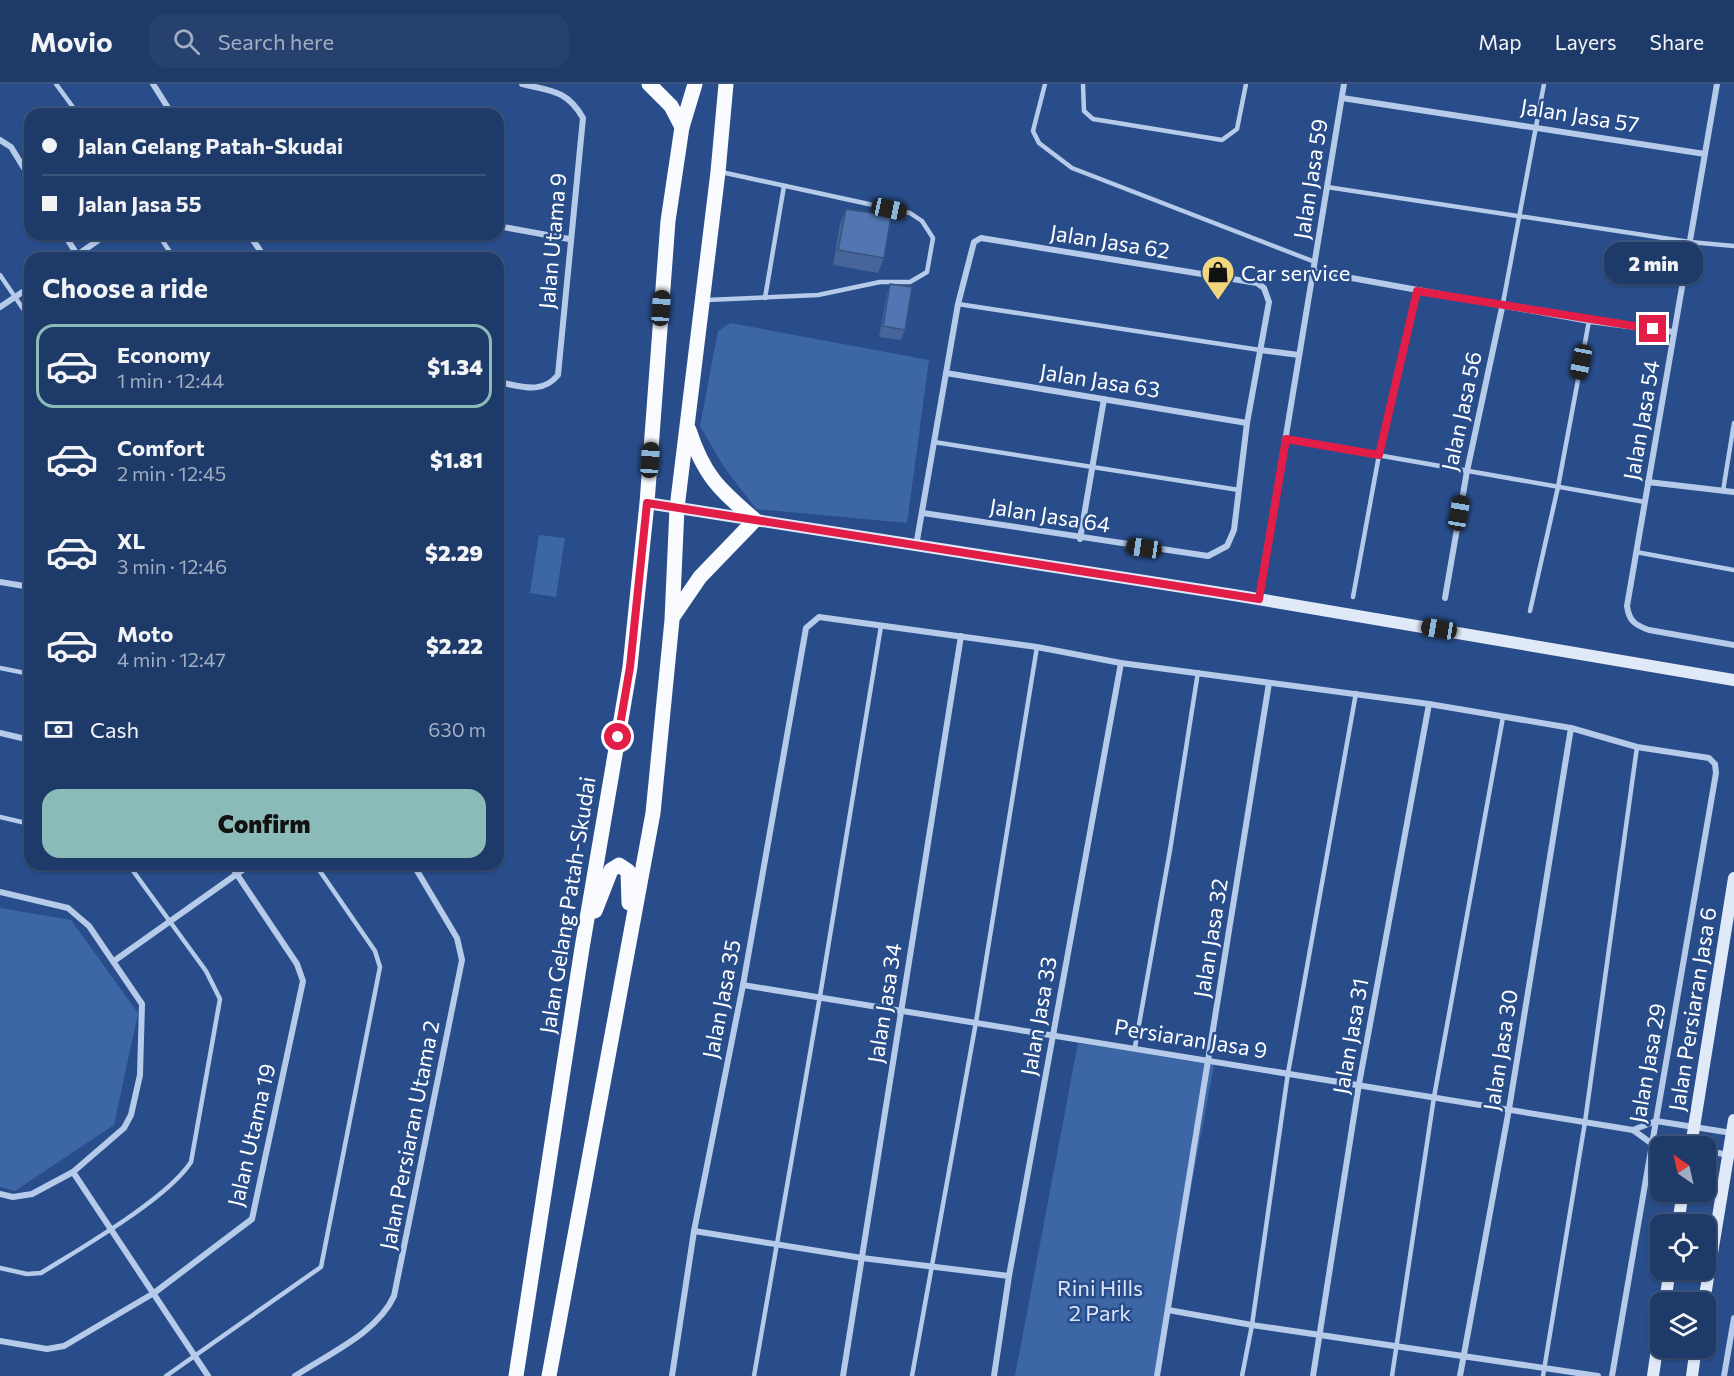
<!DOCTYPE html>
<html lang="en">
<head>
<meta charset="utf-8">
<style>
	body { margin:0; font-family:Commissioner,sans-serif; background:#26416e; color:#f1f3f6; height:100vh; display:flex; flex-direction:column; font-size:22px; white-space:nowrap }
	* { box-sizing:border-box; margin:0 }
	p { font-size:20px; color:#a1adc0 }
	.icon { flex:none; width:33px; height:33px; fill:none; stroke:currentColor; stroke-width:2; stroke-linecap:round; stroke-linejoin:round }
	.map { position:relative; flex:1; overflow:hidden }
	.panel { position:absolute; left:24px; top:168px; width:480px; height:618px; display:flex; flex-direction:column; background:#1e3a68; border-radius:18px; box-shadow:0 2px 4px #0004,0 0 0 2px #3c547c }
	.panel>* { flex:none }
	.hud { position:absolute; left:24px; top:24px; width:480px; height:132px; border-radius:18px; box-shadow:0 2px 4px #0004,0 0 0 2px #3c547c; display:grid; align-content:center; height:132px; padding:0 18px; background:#1e3a68 }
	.needle { width:39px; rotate:326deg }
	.fabs { position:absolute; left:1650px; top:1052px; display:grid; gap:12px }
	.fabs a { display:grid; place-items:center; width:66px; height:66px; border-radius:12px; background:#1e3a68; box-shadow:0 2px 4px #0004,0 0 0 2px #3c547c; font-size:30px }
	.end { position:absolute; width:27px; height:27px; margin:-14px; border:8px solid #e11d48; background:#fff; box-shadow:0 0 0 3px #fff }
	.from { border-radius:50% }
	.bubble { position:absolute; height:42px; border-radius:18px; background:#1e3a68; box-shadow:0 2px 4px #0004,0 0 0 2px #3c547c; font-size:20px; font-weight:800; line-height:42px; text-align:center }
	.car { position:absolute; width:18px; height:36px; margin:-18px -9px; border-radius:8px; box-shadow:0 0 4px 2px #0007; background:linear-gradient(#222 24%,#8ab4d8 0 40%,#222 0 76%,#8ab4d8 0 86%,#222 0) }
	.hud b { display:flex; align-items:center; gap:21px; height:57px; font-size:22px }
	.hud b+b { border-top:2px solid #3c547c }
	.hud i { width:15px; height:15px; background:#f1f3f6 }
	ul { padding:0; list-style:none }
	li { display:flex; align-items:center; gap:18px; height:84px; margin:0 12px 9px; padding:0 6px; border:3px solid transparent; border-radius:18px }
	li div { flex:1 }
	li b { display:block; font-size:22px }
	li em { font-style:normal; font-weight:800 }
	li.on { border-color:#8bbbb9 }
	li>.icon { width:54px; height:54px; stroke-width:1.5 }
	h2 { padding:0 18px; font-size:27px; line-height:72px }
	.pay { display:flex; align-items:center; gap:15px; height:66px; padding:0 18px; font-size:22px }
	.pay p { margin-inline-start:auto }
	.cta { display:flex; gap:12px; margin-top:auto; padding:12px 18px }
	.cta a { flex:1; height:69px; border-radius:18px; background:#8bbbb9; color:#111; font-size:24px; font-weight:800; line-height:69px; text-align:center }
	header { display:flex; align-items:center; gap:36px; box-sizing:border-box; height:84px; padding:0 30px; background:#1e3a68; border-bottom:2px solid #3c547c }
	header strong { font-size:28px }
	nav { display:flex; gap:33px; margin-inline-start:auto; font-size:21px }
	.search { width:420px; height:54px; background:#26416e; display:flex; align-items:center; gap:15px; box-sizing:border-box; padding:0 21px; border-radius:18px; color:#a1adc0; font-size:22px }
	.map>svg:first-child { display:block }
</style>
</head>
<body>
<header>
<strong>Movio</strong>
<div class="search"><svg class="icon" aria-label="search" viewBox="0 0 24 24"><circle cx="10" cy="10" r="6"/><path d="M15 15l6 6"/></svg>Search here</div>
<nav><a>Map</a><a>Layers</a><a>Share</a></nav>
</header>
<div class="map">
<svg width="1734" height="1292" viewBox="0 0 1734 1292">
	<rect width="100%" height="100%" fill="#284d8a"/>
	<g fill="#3d66a7">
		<path d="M730,239L929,276L907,439L756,425L724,383L700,342L718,247Z"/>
		<path d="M539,451L565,454L556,513L530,509Z"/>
		<path d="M0,824L71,836L138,929L114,1041L15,1107L0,1103Z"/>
		<path d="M1078,959L1214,981L1156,1292H1015Z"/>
	</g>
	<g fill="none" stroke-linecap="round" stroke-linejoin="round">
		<g stroke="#b6cae9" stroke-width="4.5">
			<path d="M56,0L78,30"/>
			<path d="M1045,0L1033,47L1039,59L1072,84L1315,178"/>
			<path d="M1083,0L1084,27L1093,35L1222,56L1237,45L1246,0"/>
			<path d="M1327,103L1690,158L1734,162"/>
			<path d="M158,150L174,174"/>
			<path d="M0,191L30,235"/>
			<path d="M765,214L784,102"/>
			<path d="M707,216L818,211L880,198H910L927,188L933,154L922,137L910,129L721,88"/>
			<path d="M1503,219L1544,0"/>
			<path d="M958,220L1260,266"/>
			<path d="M1286,355L1645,418"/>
			<path d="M934,358L1239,406"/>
			<path d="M1723,407L1734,339"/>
			<path d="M1636,468L1734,486"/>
			<path d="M1353,513L1379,371L1417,207"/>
			<path d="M1530,527L1558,403L1589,237"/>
			<path d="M0,584L30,590"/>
			<path d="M0,733L30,740"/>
			<path d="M1135,963L1170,766L1198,588"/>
			<path d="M0,1184L27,1190L41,1189C81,1164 167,1115 191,1078L220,915L206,887L128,780"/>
			<path d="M166,1292L321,1183L380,883L375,867L315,780"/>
			<path d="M754,1292L820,912L881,542"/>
			<path d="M912,1292L976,938L1037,563"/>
			<path d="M1242,1292L1252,1241L1288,989L1356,609"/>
			<path d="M1392,1292L1434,1013L1503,633"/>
			<path d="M1543,1292L1585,1038L1637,663"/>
		</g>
		<g stroke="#b6cae9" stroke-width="6">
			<path d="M153,0L172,30"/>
			<path d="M1717,0L1627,522C1629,537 1635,541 1649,546L1734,561"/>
			<path d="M1342,14L1705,70"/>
			<path d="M0,56L11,63L30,94"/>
			<path d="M498,142L569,155"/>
			<path d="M64,150L78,172"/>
			<path d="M249,150L265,174"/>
			<path d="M73,174L107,150"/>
			<path d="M1313,187L1589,237L1674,248"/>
			<path d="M0,223L30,203"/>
			<path d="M1260,266L1299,271"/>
			<path d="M946,289L1247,339"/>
			<path d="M498,298C521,302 542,311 558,291L583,34C567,6 551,7 522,0"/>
			<path d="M1648,398L1734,408"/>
			<path d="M1080,455L1104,315"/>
			<path d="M916,462L958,220L974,158L981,154L1257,199L1264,204L1269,218L1247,339L1234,446L1227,462L1208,472L923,429"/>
			<path d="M0,498L30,503"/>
			<path d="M1445,514L1467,387L1503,219"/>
			<path d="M1259,515L1344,0"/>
			<path d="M0,649L30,656"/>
			<path d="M0,808L68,824L89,842L142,920L140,991L131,1031L124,1044L73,1088L32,1110L13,1113L0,1110"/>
			<path d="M114,877L251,780"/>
			<path d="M743,901L1633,1046L1651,1059L1667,1062"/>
			<path d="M1633,1046L1656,1037L1732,1049"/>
			<path d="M1706,1067L1730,1071"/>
			<path d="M73,1088L208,1292"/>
			<path d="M694,1147L862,1174L1009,1192"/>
			<path d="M1168,1226L1252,1241L1598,1292"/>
			<path d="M0,1257L47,1265L64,1262L154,1209L252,1135L303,897L297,880L230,780"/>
			<path d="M295,1292C328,1270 377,1249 394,1212L462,876L457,854L413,780"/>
			<path d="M672,1292L694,1147L743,901L806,544L819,533L1037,563L1121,579L1429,620L1571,644L1637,663L1709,674L1715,680L1716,689L1612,1292"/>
			<path d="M843,1292L961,552"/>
			<path d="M994,1292L1009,1192L1121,579"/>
			<path d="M1157,1292L1269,599"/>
			<path d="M1313,1292L1359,1000L1429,620"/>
			<path d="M1460,1292L1509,1025L1571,644"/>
			<path d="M1724,1292L1734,1234"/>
		</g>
		<g stroke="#e0e9f8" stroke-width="12">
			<path d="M647,419L1240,512L1734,596"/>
			<path d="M1691,1062L1734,794"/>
			<path d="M1678,1140L1683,1107"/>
			<path d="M1665,1218L1670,1185"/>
			<path d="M1704,1218L1734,1036"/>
			<path d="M1653,1292L1660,1244"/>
			<path d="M1692,1292L1696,1263"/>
		</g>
		<g stroke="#f9fbfe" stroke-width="15">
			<path d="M649,0L671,22L682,43"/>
			<path d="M674,531L700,493L755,436C719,405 704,392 689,346"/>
			<path d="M595,827L611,786L619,781L628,787L629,819"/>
			<path d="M516,1292L582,864L630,583L647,419L668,137L682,43L695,0"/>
			<path d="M549,1292L653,729L672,536L677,424L718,88L726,0"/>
		</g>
	</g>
	<g fill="#466599">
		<path d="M846,125L884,174L878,189L833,181L840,140Z"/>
		<path d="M890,200L905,246L901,256L879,253L887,210Z"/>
	</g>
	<g fill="#5176b2" stroke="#39537d" stroke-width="1.5">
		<path d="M846,125L891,132L884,174L838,166Z"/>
		<path d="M890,200L912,203L905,246L883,242Z"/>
	</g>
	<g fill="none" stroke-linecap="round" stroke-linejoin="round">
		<path stroke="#e11d48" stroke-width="8" d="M618,653L630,583L647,419L1259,515L1286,355L1379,371L1417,207L1653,245"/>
	</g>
	<defs>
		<g id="shop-pin" transform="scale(1.725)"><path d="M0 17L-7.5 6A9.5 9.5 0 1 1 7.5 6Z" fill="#f1d67c" stroke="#284d8a"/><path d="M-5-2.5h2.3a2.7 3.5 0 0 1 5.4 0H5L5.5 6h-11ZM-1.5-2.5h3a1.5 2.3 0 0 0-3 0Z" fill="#111"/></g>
	</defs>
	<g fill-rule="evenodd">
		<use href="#shop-pin" x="1218" y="188"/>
	</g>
	<g text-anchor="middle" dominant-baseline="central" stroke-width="5" stroke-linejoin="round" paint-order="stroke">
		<g font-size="22" fill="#fff" stroke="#284d8a">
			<text transform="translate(1580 31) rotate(9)">Jalan Jasa 57</text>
			<text transform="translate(1310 95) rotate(-81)">Jalan Jasa 59</text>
			<text transform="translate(552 157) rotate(-85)">Jalan Utama 9</text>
			<text transform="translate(1110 157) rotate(9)">Jalan Jasa 62</text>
			<text transform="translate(1100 296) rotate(9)">Jalan Jasa 63</text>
			<text transform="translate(1461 327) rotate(-78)">Jalan Jasa 56</text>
			<text transform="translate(1641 336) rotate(-80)">Jalan Jasa 54</text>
			<text transform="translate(1050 431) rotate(9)">Jalan Jasa 64</text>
			<text transform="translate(567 821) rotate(-81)">Jalan Gelang Patah-Skudai</text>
			<text transform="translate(1210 854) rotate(-81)">Jalan Jasa 32</text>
			<text transform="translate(721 915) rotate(-79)">Jalan Jasa 35</text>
			<text transform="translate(884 919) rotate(-81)">Jalan Jasa 34</text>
			<text transform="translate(1692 925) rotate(-81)">Jalan Persiaran Jasa 6</text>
			<text transform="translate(1038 932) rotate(-80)">Jalan Jasa 33</text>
			<text transform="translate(1350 952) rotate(-80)">Jalan Jasa 31</text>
			<text transform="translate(1191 954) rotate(9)">Persiaran Jasa 9</text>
			<text transform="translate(1500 966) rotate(-81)">Jalan Jasa 30</text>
			<text transform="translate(1647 979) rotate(-80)">Jalan Jasa 29</text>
			<text transform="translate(251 1051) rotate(-77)">Jalan Utama 19</text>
			<text transform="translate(409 1051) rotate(-79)">Jalan Persiaran Utama 2</text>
		</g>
		<g font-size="22" fill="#fff" stroke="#284d8a" text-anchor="start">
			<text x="1241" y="188">Car service</text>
		</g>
		<g font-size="22" fill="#dae6f7" stroke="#284d8a">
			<text x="1100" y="1203">Rini Hills<tspan x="1100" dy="25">2 Park</tspan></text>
		</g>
	</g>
</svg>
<div class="fabs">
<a><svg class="needle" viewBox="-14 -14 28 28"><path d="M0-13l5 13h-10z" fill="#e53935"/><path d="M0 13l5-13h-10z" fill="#a1adc0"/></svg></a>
<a><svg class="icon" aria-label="locate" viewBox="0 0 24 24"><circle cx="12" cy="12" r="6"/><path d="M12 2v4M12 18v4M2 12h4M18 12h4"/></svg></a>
<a><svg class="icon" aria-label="layers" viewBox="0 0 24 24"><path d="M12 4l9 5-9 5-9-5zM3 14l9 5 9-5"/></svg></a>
</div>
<i class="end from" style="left:618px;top:653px"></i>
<i class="end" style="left:1653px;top:245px"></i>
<div class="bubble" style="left:1604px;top:158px;width:99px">2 min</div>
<i class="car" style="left:889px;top:125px;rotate:102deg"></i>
<i class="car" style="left:661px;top:224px;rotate:4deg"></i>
<i class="car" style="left:1581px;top:278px;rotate:191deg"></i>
<i class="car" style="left:650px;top:376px;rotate:4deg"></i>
<i class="car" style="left:1459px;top:429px;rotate:10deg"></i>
<i class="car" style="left:1144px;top:464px;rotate:278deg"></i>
<i class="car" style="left:1439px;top:545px;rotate:279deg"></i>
<div class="hud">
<b><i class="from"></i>Jalan Gelang Patah-Skudai</b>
<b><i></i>Jalan Jasa 55</b>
</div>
<section class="panel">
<h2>Choose a ride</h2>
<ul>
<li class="on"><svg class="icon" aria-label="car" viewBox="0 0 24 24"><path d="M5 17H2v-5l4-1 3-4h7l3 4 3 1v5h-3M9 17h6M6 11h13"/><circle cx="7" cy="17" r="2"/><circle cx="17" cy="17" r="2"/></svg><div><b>Economy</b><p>1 min · 12:44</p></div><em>$1.34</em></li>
<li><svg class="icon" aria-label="car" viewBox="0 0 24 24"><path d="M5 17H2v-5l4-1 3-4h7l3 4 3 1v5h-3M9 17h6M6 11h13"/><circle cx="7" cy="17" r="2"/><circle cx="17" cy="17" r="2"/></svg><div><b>Comfort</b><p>2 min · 12:45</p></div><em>$1.81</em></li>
<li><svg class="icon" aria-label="car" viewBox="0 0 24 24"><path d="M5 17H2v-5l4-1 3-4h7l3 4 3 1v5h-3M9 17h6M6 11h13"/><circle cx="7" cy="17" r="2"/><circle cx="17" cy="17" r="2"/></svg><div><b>XL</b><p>3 min · 12:46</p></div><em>$2.29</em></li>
<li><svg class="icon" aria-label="car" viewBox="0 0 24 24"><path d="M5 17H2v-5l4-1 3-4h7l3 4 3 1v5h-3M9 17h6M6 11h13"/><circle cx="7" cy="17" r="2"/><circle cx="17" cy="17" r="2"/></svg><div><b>Moto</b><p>4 min · 12:47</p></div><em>$2.22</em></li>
</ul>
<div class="pay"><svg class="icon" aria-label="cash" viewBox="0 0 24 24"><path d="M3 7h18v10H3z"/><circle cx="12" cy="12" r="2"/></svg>Cash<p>630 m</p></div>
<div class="cta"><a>Confirm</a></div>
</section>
</div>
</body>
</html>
